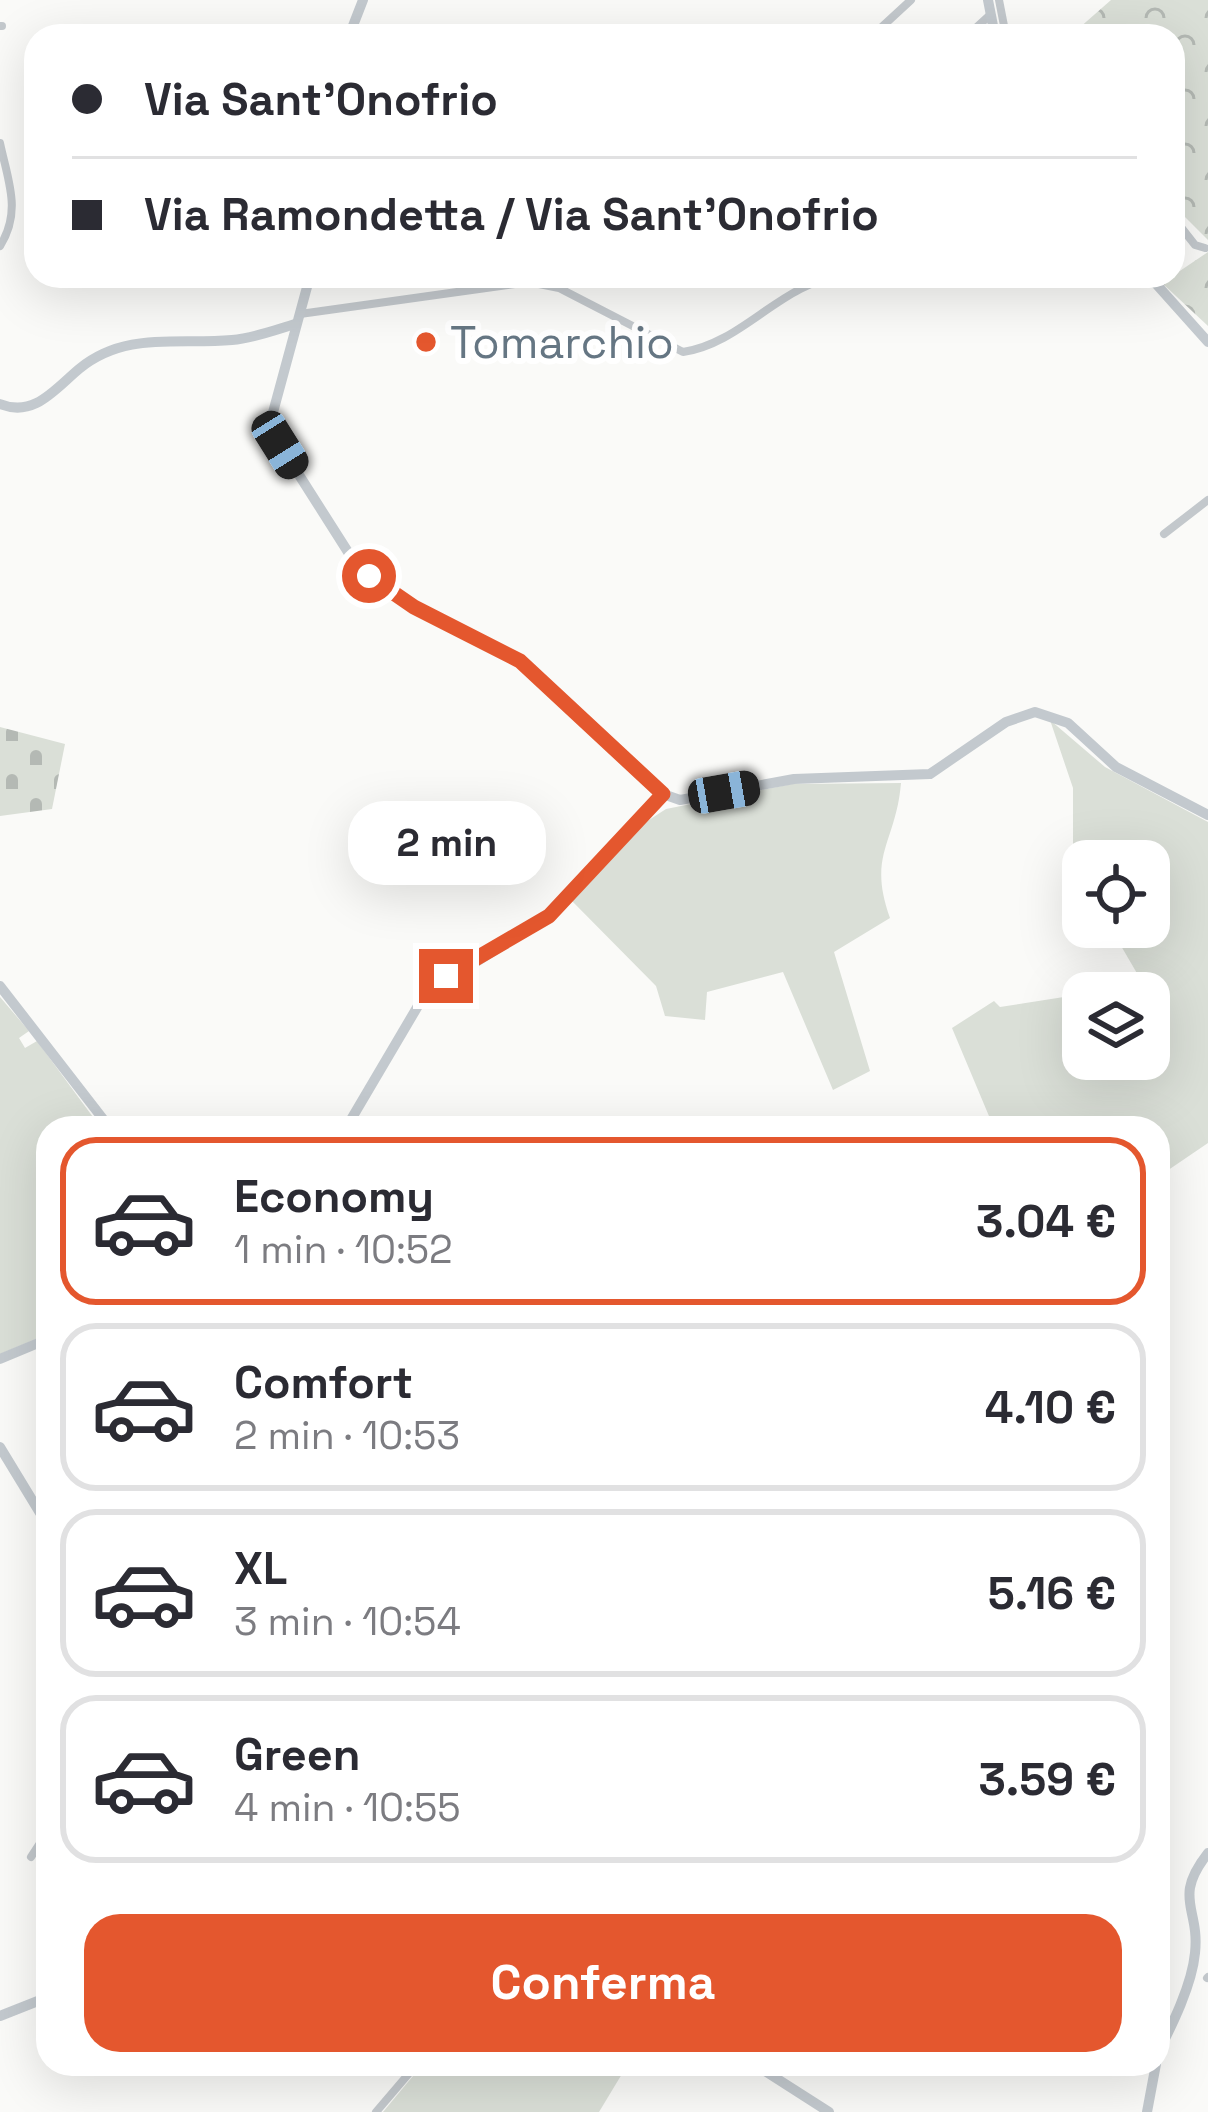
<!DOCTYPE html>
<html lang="it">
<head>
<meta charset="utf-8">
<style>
	body { margin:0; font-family:"Space Grotesk",sans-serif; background:#f7f7f7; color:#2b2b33; height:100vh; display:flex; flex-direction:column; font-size:45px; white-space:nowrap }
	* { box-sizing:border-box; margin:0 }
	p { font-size:39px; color:#7c7c81 }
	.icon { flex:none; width:66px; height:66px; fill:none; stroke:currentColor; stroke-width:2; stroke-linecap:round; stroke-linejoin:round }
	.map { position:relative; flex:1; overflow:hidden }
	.side { position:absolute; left:36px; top:1116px; width:1134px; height:960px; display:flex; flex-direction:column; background:#fff; border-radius:36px; box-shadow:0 12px 48px #0002 }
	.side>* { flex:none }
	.banner { position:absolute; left:24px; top:24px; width:1161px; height:264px; border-radius:36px; box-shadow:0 12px 48px #0002; display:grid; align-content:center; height:264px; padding:0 48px; background:#fff }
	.buttons { position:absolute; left:1062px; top:840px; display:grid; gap:24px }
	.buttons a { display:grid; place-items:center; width:108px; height:108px; border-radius:24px; background:#fff; box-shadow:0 12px 48px #0002; font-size:60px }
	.end { position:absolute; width:54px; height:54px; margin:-27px; border:15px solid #e4572e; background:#fff; box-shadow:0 0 0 6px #fff }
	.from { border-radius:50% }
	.bubble { position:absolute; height:84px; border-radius:36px; background:#fff; box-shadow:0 12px 48px #0002; font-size:39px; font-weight:800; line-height:84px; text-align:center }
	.car { position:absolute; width:36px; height:72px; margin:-36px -18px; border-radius:15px; box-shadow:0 0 9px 3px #0007; background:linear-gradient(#222 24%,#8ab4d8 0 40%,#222 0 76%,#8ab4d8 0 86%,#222 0) }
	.banner b { display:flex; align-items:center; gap:42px; height:114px; font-size:45px }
	.banner b+b { border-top:3px solid #e1e1e2 }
	.banner i { width:30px; height:30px; background:#2b2b33 }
	ul { padding:21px 0 0; list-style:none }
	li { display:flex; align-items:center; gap:36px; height:168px; margin:0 24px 18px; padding:0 24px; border:6px solid #e1e1e2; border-radius:36px }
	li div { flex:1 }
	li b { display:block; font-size:45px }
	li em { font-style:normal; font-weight:800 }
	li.current { border-color:#e4572e }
	li>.icon { width:108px; height:108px; stroke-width:1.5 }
	.primary-button { display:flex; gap:24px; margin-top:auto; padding:24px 48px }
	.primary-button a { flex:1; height:138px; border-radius:36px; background:#e4572e; color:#fff; font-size:48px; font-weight:800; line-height:138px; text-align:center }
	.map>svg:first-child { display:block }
</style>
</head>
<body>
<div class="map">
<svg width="1208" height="2112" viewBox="0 0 1208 2112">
	<defs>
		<pattern id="forest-crowns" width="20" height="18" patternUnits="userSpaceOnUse" patternTransform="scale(3)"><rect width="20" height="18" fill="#dadfd7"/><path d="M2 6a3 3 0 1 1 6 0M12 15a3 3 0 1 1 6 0" fill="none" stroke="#b4b9b4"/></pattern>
		<pattern id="cemetery-stones" width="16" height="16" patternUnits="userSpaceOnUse" patternTransform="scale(3)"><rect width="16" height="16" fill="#dadfd7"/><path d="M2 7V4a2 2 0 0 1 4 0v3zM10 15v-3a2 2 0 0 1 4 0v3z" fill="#b4b9b4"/></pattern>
	</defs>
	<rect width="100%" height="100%" fill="#fafaf8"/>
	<g fill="#dadfd7">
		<path d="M1050,720L1105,767L1208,822V1143L1158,1177V1128H1031L1027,1121L994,1128L952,1028L994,1001L1000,1007L1083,994V1059H1149V993H1086L1138,975L1110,927H1149V861H1083V881L1073,863V788Z"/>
		<path d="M901,783C896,843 867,854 890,918L834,952L870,1071L833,1090L783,972L707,992L705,1020L665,1016L656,986L571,900L635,829L666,809L792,784Z"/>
		<path d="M0,997L29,1031L19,1038L25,1048L37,1041L101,1128H48V1334L0,1354Z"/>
		<path d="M423,2064H628L599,2112H383Z"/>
	</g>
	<g fill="url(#forest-crowns)">
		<path d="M1111,0H1208V240L1173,205V36H1070Z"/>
		<path d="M1208,252V326L1162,283Z"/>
	</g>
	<path fill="url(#cemetery-stones)" d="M0,727L65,744L52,809L0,816Z"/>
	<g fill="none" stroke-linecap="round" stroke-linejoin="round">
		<g stroke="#c3c8cc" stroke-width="8">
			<path d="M999,0L1006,36"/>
			<path d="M0,26H2"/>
			<path d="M872,36L911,0"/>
			<path d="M967,36L990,15"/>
			<path d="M0,143C8,181 22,211 0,246"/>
			<path d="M1173,217L1195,245L1205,248"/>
			<path d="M300,314L529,282L559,288L683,352C744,343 783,280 844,276"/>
			<path d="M1164,534L1208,500"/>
			<path d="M31,1857L48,1831"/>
			<path d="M1207,1978L1208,1977"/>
			<path d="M376,2112L417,2064"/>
		</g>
		<g stroke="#c3c9ce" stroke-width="10">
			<path d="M988,0L995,36"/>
			<path d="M349,36L363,0"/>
			<path d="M310,276L272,416L280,445L348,552L391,593L521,661L663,794L680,800L794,779L930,774L1006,722L1035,712L1068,723L1116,767L1208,815"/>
			<path d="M1149,276L1208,342"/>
			<path d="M0,404C34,418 55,389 79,369C125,331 178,345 232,340C254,338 275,330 295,324"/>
			<path d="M0,986L110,1128"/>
			<path d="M346,1128L425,994L549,916L663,794"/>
			<path d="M0,1359L48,1339"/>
			<path d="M0,1447L48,1526"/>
			<path d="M0,2016L48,1997"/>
			<path d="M1158,2053C1172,2025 1192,1985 1195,1953C1200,1907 1172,1899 1208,1853"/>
			<path d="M754,2064L829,2112"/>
			<path d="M1147,2112L1156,2064"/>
		</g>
	</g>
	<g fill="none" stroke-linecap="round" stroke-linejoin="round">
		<path stroke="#e4572e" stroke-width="15" d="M369,576L414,607L520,661L663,794L549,916L446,976"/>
	</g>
	<circle fill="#e4572e" stroke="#fff" stroke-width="4.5" cx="426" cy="342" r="12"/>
	<g text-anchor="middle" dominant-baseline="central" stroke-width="12" stroke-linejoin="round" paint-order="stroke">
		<g font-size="45" fill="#657683" stroke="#fff" text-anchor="start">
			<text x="450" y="342">Tomarchio</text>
		</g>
	</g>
</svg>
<div class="buttons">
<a><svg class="icon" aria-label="locate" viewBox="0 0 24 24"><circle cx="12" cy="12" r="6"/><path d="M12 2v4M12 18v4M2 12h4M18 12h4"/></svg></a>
<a><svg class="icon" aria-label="layers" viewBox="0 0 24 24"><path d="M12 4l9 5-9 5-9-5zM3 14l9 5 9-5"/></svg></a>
</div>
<i class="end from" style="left:369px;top:576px"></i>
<i class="end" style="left:446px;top:976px"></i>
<div class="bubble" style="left:348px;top:801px;width:198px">2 min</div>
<i class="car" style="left:280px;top:445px;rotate:148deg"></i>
<i class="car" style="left:724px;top:792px;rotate:80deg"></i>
<div class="banner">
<b><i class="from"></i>Via Sant'Onofrio</b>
<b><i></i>Via Ramondetta / Via Sant'Onofrio</b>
</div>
<section class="side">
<ul>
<li class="current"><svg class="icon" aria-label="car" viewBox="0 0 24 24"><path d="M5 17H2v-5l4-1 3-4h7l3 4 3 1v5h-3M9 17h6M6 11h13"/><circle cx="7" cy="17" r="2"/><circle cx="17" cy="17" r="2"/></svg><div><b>Economy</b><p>1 min · 10:52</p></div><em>3.04 €</em></li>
<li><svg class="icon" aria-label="car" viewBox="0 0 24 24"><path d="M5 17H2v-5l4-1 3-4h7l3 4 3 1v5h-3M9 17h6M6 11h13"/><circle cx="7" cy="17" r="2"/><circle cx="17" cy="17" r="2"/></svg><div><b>Comfort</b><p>2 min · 10:53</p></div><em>4.10 €</em></li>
<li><svg class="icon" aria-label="car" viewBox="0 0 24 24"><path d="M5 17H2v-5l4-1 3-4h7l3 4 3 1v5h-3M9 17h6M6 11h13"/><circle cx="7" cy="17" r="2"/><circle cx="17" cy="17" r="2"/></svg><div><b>XL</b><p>3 min · 10:54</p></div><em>5.16 €</em></li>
<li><svg class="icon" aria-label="car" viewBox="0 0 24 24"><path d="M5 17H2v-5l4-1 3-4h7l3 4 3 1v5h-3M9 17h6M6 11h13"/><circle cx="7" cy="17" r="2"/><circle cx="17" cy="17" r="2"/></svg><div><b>Green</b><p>4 min · 10:55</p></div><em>3.59 €</em></li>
</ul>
<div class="primary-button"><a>Conferma</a></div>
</section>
</div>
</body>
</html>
